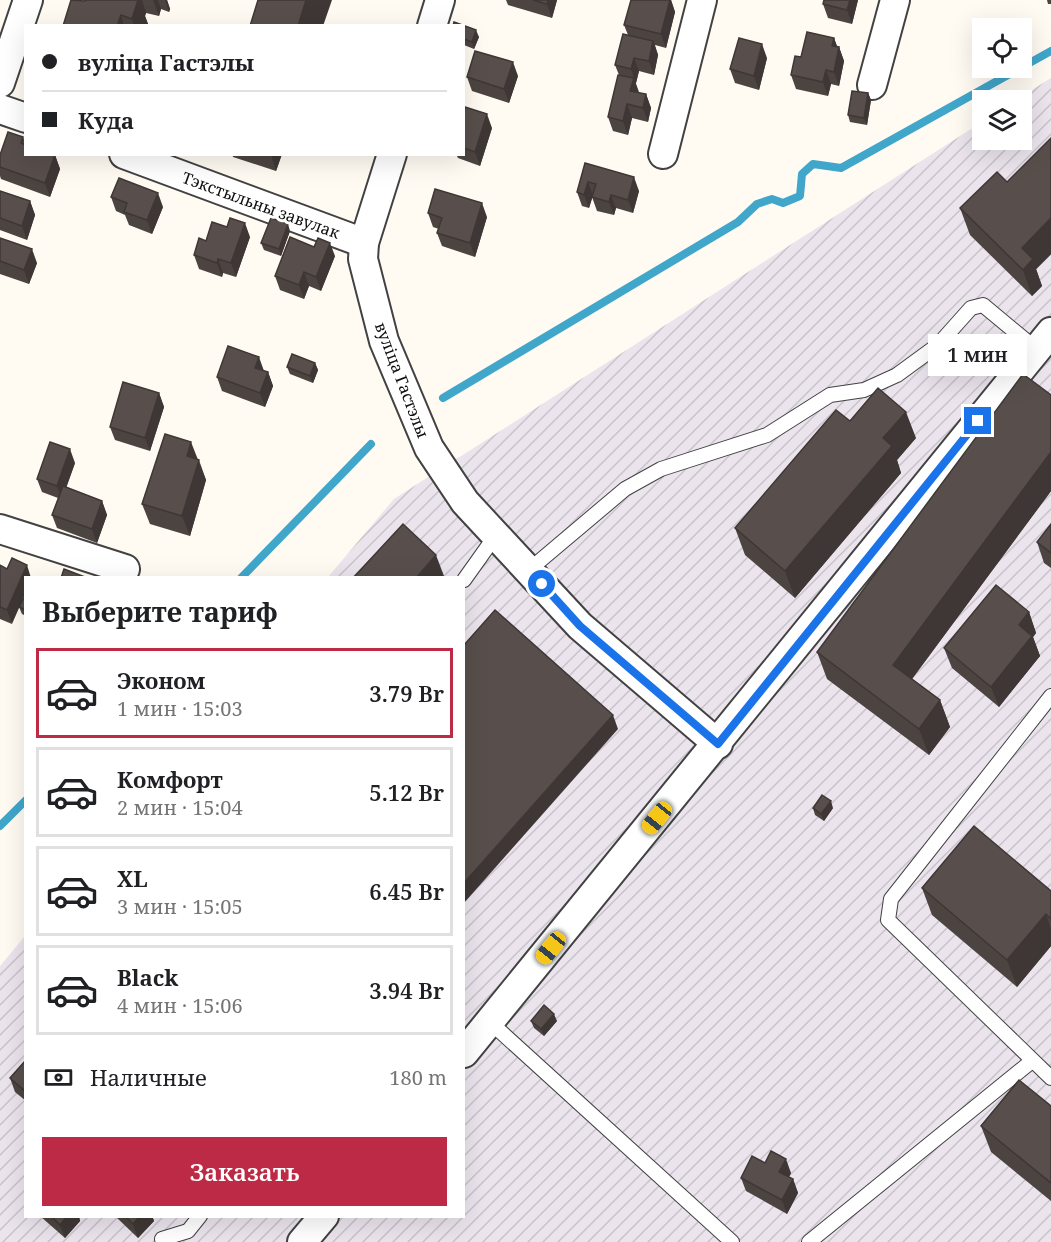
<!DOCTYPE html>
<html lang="ru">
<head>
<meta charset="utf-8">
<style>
	body { margin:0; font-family:"Noto Serif",serif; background:#f2f2f2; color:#202124; height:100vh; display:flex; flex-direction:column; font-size:22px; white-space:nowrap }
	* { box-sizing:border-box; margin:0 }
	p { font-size:20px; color:#757577 }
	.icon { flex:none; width:33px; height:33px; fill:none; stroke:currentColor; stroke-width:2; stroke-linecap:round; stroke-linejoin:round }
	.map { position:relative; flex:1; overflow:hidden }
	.side { position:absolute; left:24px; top:576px; width:441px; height:642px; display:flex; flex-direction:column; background:#fff; border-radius:0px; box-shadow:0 6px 24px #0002 }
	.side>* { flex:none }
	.banner { position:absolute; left:24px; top:24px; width:441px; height:132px; border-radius:0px; box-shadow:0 6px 24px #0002; display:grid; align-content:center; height:132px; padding:0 18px; background:#fff }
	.controls { position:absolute; left:972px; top:18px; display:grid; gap:12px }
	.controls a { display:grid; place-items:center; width:60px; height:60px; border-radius:0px; background:#fff; box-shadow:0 6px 24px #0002; font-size:30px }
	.end { position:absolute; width:27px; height:27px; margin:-14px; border:8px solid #1a73e8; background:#fff; box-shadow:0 0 0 3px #fff }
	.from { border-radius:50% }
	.bubble { position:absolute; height:42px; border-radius:0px; background:#fff; box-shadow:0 6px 24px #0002; font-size:20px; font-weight:600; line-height:42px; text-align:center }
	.car { position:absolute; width:18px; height:36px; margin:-18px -9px; border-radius:8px; box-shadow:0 0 4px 2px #0007; background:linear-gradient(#f5c518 24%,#345 0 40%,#f5c518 0 76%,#345 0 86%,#f5c518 0) }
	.banner b { display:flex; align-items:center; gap:21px; height:57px; font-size:22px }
	.banner b+b { border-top:2px solid #e0e0e0 }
	.banner i { width:15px; height:15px; background:#202124 }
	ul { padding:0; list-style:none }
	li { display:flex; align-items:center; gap:18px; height:90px; margin:0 12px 9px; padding:0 6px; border:3px solid #e0e0e0; border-radius:0px }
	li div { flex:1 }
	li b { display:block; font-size:22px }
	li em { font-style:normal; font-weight:600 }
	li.active { border-color:#bc2a45 }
	li>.icon { width:54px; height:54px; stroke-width:1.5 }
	h2 { padding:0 18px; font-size:27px; line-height:72px }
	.pay { display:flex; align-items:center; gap:15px; height:66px; padding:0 18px; font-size:22px }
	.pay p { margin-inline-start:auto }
	.cta { display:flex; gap:12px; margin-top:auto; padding:12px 18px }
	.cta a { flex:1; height:69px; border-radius:0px; background:#bc2a45; color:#fff; font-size:24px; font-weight:600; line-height:69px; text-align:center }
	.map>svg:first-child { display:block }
</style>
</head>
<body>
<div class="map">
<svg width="1051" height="1242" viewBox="0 0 1051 1242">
	<defs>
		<pattern id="industrial-furrows" width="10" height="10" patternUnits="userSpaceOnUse" patternTransform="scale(1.5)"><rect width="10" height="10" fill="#ebe4ed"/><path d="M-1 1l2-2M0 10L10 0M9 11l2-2" fill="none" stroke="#c8c2ca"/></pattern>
	</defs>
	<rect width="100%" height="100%" fill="#fffaf2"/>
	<path fill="url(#industrial-furrows)" d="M1051,78V1242H0V966L25,936L26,1216H464V578L328,577L394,499L982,122V140H1022V100H1016Z"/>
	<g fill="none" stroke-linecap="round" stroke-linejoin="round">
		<g stroke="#40a6ca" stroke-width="8">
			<path d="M443,398L738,222L757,204L772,199L783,203L800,196L802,174L813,164L841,168L1051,51"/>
			<path d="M241,578L371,444"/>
			<path d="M0,826L26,800"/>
		</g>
		<g stroke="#424242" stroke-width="16">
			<g id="lane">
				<path d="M529,570L625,489L661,469L767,435L830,395L864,390L897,375L938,345L971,308L983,305L1036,349"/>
				<path d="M464,580L496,535"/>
				<path d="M1051,696L891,899L888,920L1051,1078"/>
				<path d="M490,1022L732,1242"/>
				<path d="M162,1239L188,1231L200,1216"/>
				<path d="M809,1242L1032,1061"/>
			</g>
		</g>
		<g stroke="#424242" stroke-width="32">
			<g id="street">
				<path d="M432,26L440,0"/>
				<path d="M0,83L28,0"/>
				<path d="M872,85L895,0"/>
				<path d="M0,109L26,118"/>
				<path d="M124,154L364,243"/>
				<path d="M392,154L364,243L363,259L384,341L429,448L465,502L580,626L718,744"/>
				<path d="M663,154L702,0"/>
				<path d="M0,529L125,569"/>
				<path d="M464,1053L1051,332"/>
				<path d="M302,1242L324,1216"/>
			</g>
		</g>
		<use href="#lane" stroke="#fff" stroke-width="14"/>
		<use href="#street" stroke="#fff" stroke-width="28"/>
	</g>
	<g fill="#4c4441">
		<path d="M85,0H167L170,9L169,12L161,9L159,16L146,13L145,16L148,24V26H63Z"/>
		<path d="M506,0H557L552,18L508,5Z"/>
		<path d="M631,0H671L675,12L666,48L655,45L658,55L654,75L639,71L636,83H635L638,93L646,94L651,108L648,122L632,118L628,135L613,131L608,117L619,75L615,65L628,35L624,25Z"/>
		<path d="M858,0L852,24L828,18L823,4Z"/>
		<path d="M1047,0H1051V4H1048Z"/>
		<path d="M464,26L479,37L474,49L464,45Z"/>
		<path d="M834,38L837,47H839L844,61L839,86L831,84L828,96L796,89L791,75L801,57Z"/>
		<path d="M767,58L759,90L735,83L730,69Z"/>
		<path d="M518,76L509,103L472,91L467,77Z"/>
		<path d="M868,93L871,100L867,125L850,122L848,115Z"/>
		<path d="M464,112L492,128L480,166L458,158L456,154H464Z"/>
		<path d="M23,137L26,144L55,155L60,169L50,197L1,179L0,176V155Z"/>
		<path d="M1051,138V254L1036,269L1042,286L1032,296L970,235L960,208L1007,182Z"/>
		<path d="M232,154H282L276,171L233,157Z"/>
		<path d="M585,163L639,191L633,213L616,208L614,215L597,211L592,197L589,208L582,206L577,192Z"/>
		<path d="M0,191L30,201L35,215L27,240L0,230Z"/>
		<path d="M111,197L163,207L152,234L129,225L125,215L116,211Z"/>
		<path d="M428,213L487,217L475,257L442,246L437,233L439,229L433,227Z"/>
		<path d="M290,231L281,256L264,250L261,243Z"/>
		<path d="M250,237L236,277L223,273L222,277L199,269L194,255Z"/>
		<path d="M0,238L37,263L29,284L0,274Z"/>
		<path d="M335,256L321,291L309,286L304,299L280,290L275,276Z"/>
		<path d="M315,363L318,370L313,383L290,374L287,367Z"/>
		<path d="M268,372L273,386L265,407L222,391L217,377Z"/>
		<path d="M159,393L164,407L150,451L115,440L110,427Z"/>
		<path d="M1051,395V491L912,679L940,700L950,727L929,755L827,679L817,652Z"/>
		<path d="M850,421L916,438L897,460L901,473L795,598L745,555L735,528Z"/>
		<path d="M198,460H199L206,480L190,536L150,524L142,504Z"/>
		<path d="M75,463L66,487L102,501L107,515L97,543L57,528L52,515L58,498L42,492L37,479Z"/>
		<path d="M1051,524V568L1044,563L1037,542Z"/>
		<path d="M0,565L12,624L0,619Z"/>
		<path d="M26,594V616L22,614L19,607Z"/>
		<path d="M1029,612L1036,633L1033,637L1040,656L999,707L952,668L944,648Z"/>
		<path d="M813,808H833L824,821L815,815Z"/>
		<path d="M922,888L1051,891V946L1017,987L932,915Z"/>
		<path d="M531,1021H557L544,1036L534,1028Z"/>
		<path d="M26,1060V1101L15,1092L10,1078Z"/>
		<path d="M1051,1106V1201L991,1152L981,1126Z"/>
		<path d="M765,1163L791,1173L789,1177L793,1179L798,1193L787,1214L746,1191L741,1178Z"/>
		<path d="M40,1216H79L80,1221L65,1238Z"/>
		<path d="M115,1216H152L154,1221L138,1238Z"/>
	</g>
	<g fill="#3e3735">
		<path d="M135,0H142L146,13L145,16L148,24V26H134L132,19Z"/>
		<path d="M153,0H158L161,9L159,16Z"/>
		<path d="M165,0H167L170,9L169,12Z"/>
		<path d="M306,0H332L323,26H298Z"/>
		<path d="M548,0H557L552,18L547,4Z"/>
		<path d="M670,0H671L675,12L666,48L661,34Z"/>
		<path d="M850,0H858L852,24L847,10Z"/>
		<path d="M121,15L124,26H117Z"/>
		<path d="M476,30L479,37L474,49L472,42Z"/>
		<path d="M834,38L839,51V47L844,61L839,86L834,72L832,46Z"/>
		<path d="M653,41L658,55L654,75L649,61Z"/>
		<path d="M762,44L767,58L759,90L754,76Z"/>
		<path d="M634,58L639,71L636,83L631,69Z"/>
		<path d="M513,62L518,76L509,103L504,89Z"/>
		<path d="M826,70L831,84L828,96L823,82Z"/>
		<path d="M634,78L639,92L630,91Z"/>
		<path d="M868,93L871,100L867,125L864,118Z"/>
		<path d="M646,94L651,108L648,122L643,108Z"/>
		<path d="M627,104L632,118L628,135L623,121Z"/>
		<path d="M487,114L492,128L480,166L475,152Z"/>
		<path d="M271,154H282L276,171Z"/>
		<path d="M55,155L60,169L50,197L45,183Z"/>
		<path d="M634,177L639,191L633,213L628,200Z"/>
		<path d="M588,182L593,196L589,208L584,195Z"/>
		<path d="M158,193L163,207L152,234L147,220Z"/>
		<path d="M611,195L616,208L614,215L609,202Z"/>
		<path d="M30,201L35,215L27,240L22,226Z"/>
		<path d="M482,203L487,217L475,257L470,243Z"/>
		<path d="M1051,218V254L1036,269L1042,286L1032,296L1023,270L1022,248Z"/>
		<path d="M245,223L250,237L236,277L231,263Z"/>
		<path d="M288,224L290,231L281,256L279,249Z"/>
		<path d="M330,243L335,256L321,291L316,277Z"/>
		<path d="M32,249L37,263L29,284L24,270Z"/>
		<path d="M218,259L223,273L222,277L217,263Z"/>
		<path d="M304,272L309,286L304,299L299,285Z"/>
		<path d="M259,357L264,371L255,368Z"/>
		<path d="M315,363L318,370L313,383L310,376Z"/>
		<path d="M268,372L273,386L265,407L260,393Z"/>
		<path d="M159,393L164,407L150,451L145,438Z"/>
		<path d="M906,412L916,438L897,460L901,473L795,598L785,571L883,438Z"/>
		<path d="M191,442L206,480L190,536L182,516L187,456Z"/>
		<path d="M70,449L75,463L62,500L57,486Z"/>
		<path d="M1051,452V491L903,691L893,665Z"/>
		<path d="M102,501L107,515L97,543L92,529Z"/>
		<path d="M436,555L444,576L442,578H416Z"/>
		<path d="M27,565L31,578H26V592L12,624L7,610Z"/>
		<path d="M1029,612L1036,633L1033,637L1040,656L999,707L991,687L1019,625Z"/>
		<path d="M940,700L950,727L929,755L919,729Z"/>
		<path d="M613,715L618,729L464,903V883Z"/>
		<path d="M831,801L833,808L824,821L821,814Z"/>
		<path d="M1046,914L1051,929V946L1017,987L1007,960Z"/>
		<path d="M554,1014L557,1021L544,1036L541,1029Z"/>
		<path d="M786,1159L791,1173L784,1186L779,1172Z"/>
		<path d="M793,1179L798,1193L787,1214L782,1200Z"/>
		<path d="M67,1216H79L80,1221L65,1238L60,1225Z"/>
		<path d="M140,1216H152L154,1221L138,1238L133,1224Z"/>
	</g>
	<g fill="#584f4c" stroke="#3e3735" stroke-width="1.5">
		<path d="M71,0L85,1V0H138L132,19L121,15L117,26H63Z"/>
		<path d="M258,0H306L298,26H250Z"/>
		<path d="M533,0H548L547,4Z"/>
		<path d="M631,0H670L661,34L624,25Z"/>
		<path d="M824,0H850L847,10L823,4Z"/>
		<path d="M454,22L476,30L472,42L464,39V26H453Z"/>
		<path d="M807,32L834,38L832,46L839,47L834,72L826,70L823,82L791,75L795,56L801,57Z"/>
		<path d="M623,34L653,41L649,61L634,58L631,69L615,65Z"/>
		<path d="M739,38L762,44L754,76L730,69Z"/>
		<path d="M475,51L513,62L504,89L467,77Z"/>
		<path d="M618,75L634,78L630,91L646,94L643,108L627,104L623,121L608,117Z"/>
		<path d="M852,91L868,93L864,118L848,115Z"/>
		<path d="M465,107L487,114L475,152L464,148V112Z"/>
		<path d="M8,132L23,137L21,143L26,145V154L55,155L45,183L0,167V155Z"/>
		<path d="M1051,138V218L1022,248L1033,259L1023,270L960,208L997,172L1007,182Z"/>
		<path d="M585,163L634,177L628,200L611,195L609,202L592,197L596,184L588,182L584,195L577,192Z"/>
		<path d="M119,178L158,193L147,220L124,212L127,203L111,197Z"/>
		<path d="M435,189L482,203L470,243L437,233L442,218L428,213Z"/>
		<path d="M0,191L30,201L22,226L0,218Z"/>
		<path d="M230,218L245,223L231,263L218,259L217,263L194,255L199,238L206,241L212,222L227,227Z"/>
		<path d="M271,218L288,224L279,249L261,243Z"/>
		<path d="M290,237L314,247L318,238L330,243L316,277L304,272L299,285L275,276Z"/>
		<path d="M0,238L32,249L24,270L0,261Z"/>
		<path d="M228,346L259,357L255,368L268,372L260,393L217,377Z"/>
		<path d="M292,354L315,363L310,376L287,367Z"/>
		<path d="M1023,374L1051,395V452L893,665L940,700L919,729L817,652Z"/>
		<path d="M123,382L159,393L145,438L110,427Z"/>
		<path d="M878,388L906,412L883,438L892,446L785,571L735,528L836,410L850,421Z"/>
		<path d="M165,434L191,442L187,456L199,460L182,516L142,504Z"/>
		<path d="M50,442L70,449L57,486L37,479Z"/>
		<path d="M63,486L102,501L92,529L52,515Z"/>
		<path d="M403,524L436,555L416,578H353Z"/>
		<path d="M1051,524V553L1037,542Z"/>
		<path d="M12,558L27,565L7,610L0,607V565L7,569Z"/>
		<path d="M64,569L85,577V578H61Z"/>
		<path d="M996,585L1029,612L1019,625L1032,636L991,687L944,648Z"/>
		<path d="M26,594V610L19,607Z"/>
		<path d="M495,610L613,715L464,883V645Z"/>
		<path d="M822,795L831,801L821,814L813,808Z"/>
		<path d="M974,826L1051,891V919L1046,914L1007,960L922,888Z"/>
		<path d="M544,1005L554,1014L541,1029L531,1021Z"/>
		<path d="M26,1060V1092L10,1078Z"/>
		<path d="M1019,1080L1051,1106V1183L981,1126Z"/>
		<path d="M771,1151L786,1159L779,1172L793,1179L782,1200L741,1178L752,1156L765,1163Z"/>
		<path d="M51,1216H67L60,1225Z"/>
		<path d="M125,1216H140L133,1224Z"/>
	</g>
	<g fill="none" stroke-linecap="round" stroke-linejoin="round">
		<path stroke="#1a73e8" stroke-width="8" d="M542,584L580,626L718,744L978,421"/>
	</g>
	<g text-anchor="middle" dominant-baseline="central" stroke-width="6" stroke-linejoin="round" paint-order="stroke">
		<g font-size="16" fill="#0f0f0f" stroke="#fff">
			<text transform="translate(261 205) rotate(20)">Тэкстыльны завулак</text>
			<text transform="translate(402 380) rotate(69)">вуліца Гастэлы</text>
		</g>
	</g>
</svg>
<div class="controls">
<a><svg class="icon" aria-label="locate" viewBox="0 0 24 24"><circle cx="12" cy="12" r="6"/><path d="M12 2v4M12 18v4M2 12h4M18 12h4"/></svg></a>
<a><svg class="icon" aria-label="layers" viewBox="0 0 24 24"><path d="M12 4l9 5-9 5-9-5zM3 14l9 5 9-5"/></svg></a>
</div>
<i class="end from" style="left:542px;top:584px"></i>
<i class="end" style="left:978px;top:421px"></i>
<div class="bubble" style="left:928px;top:334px;width:99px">1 мин</div>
<i class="car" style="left:657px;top:818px;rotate:219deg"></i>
<i class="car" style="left:551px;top:948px;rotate:219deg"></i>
<div class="banner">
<b><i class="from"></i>вуліца Гастэлы</b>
<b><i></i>Куда</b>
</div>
<section class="side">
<h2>Выберите тариф</h2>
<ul>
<li class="active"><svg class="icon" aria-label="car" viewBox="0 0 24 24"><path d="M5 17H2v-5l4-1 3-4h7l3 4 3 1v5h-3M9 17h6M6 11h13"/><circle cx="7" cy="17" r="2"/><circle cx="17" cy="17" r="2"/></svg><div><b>Эконом</b><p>1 мин · 15:03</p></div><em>3.79 Br</em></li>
<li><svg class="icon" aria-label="car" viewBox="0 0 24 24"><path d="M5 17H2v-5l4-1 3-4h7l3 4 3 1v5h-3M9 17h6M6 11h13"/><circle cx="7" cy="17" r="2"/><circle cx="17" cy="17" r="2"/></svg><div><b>Комфорт</b><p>2 мин · 15:04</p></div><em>5.12 Br</em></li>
<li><svg class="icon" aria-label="car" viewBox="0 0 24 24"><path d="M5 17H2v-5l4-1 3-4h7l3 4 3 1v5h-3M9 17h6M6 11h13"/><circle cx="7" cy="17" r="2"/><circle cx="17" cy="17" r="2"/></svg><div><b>XL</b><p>3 мин · 15:05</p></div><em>6.45 Br</em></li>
<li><svg class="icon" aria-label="car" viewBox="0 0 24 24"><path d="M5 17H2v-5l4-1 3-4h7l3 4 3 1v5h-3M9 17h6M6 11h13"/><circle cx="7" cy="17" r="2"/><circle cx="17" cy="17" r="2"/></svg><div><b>Black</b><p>4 мин · 15:06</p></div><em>3.94 Br</em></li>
</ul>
<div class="pay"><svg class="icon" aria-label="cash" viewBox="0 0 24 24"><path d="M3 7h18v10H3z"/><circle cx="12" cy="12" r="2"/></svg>Наличные<p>180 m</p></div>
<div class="cta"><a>Заказать</a></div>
</section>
</div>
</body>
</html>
